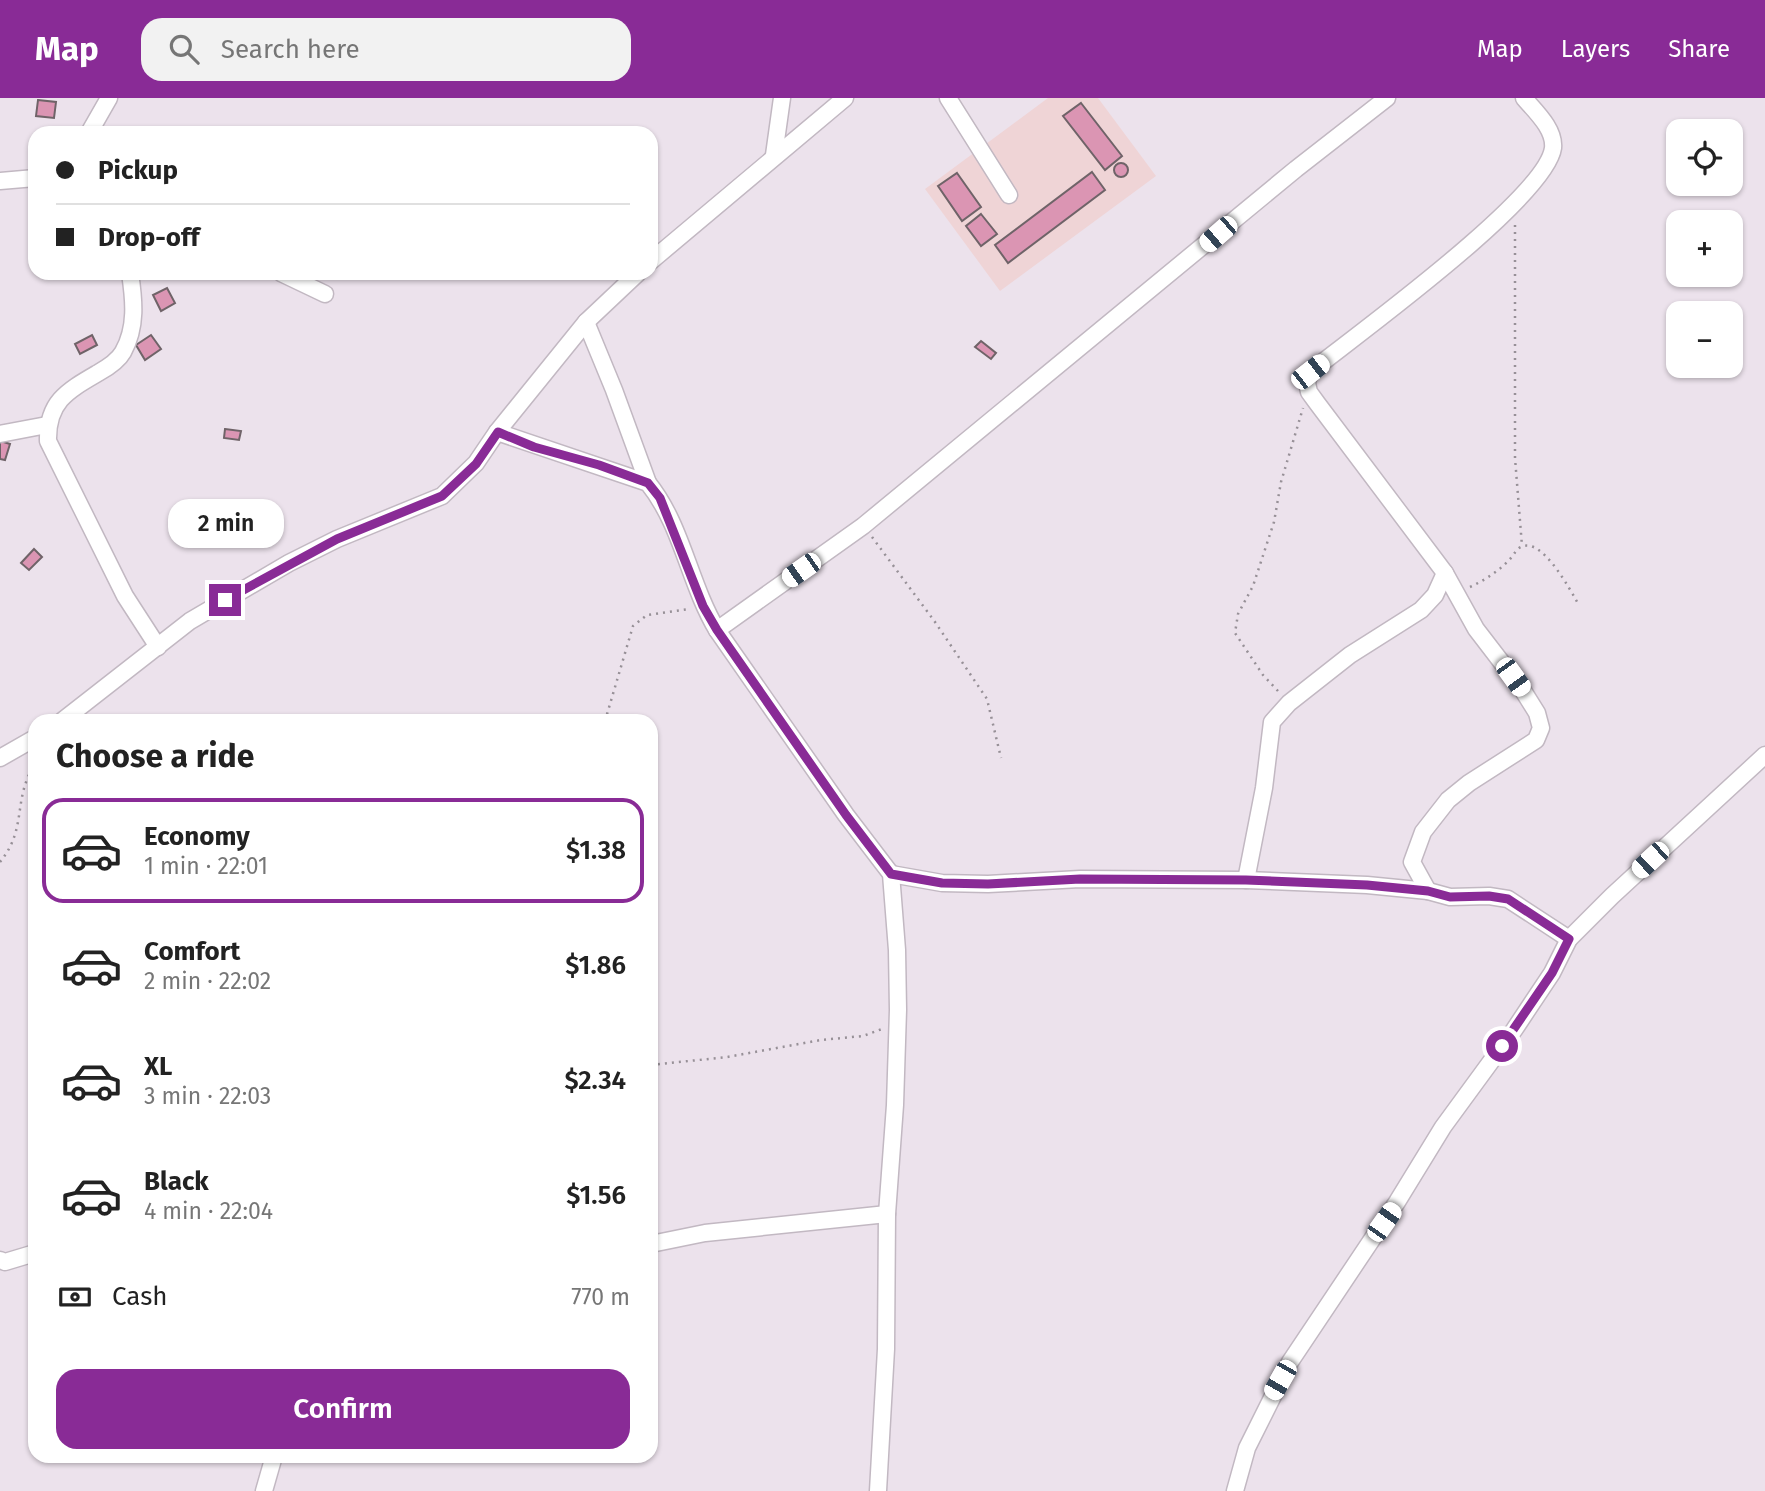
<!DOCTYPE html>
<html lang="en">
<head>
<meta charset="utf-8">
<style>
	body { margin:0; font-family:"Fira Sans",sans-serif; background:#f2f2f2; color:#222; height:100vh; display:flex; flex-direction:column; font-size:26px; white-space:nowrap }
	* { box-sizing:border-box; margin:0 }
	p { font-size:23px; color:#767676 }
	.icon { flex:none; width:38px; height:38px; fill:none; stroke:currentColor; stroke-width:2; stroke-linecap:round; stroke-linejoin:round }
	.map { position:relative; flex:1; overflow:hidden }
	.side { position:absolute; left:28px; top:616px; width:630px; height:749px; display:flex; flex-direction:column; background:#fff; border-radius:21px; box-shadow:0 2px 5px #0004 }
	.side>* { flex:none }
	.hud { position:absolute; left:28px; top:28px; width:630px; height:154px; border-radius:21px; box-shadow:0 2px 5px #0004; display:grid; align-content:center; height:154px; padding:0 28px; background:#fff }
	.tools { position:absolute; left:1666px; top:21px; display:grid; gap:14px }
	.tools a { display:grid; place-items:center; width:77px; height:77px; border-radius:14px; background:#fff; box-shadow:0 2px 5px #0004; font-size:35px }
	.end { position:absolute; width:32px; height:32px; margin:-16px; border:9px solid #892b96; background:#fff; box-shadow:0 0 0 4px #fff }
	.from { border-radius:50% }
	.bubble { position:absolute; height:49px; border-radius:21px; background:#fff; box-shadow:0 2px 5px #0004; font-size:23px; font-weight:600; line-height:49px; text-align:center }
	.car { position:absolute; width:21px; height:42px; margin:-21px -10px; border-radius:9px; box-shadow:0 0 5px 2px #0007; background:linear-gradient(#fff 24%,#345 0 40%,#fff 0 76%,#345 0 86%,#fff 0) }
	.hud b { display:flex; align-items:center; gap:24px; height:66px; font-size:26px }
	.hud b+b { border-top:2px solid #e0e0e0 }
	.hud i { width:18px; height:18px; background:#222 }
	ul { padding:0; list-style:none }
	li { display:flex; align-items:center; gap:21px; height:105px; margin:0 14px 10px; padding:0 14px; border:4px solid transparent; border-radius:21px }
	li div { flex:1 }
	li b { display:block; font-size:26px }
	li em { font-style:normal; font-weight:600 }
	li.active { border-color:#892b96 }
	li>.icon { width:63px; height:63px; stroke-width:1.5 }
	h2 { padding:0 28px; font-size:32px; line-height:84px }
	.pay { display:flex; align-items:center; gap:18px; height:77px; padding:0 28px; font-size:26px }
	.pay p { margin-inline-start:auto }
	.button { display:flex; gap:14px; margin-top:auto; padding:14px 28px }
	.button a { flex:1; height:80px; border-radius:21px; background:#892b96; color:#fff; font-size:28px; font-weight:600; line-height:80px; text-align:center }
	header { display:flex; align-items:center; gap:42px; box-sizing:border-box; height:98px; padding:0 35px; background:#892b96; color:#fff }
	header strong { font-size:33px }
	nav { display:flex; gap:38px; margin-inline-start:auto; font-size:24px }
	.search { width:490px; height:63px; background:#f2f2f2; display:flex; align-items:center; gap:18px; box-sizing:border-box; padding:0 24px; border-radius:21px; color:#767676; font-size:26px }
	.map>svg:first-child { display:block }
</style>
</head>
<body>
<header>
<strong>Map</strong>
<div class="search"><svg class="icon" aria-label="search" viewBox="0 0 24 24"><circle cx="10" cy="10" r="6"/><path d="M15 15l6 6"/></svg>Search here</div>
<nav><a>Map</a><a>Layers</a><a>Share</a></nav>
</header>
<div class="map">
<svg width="1765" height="1393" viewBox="0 0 1765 1393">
	<rect width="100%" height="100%" fill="#ece2ec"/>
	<path fill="#efd4d6" d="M1048,0H1098L1156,78L1000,193L925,91Z"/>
	<g fill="#db95b3" stroke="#6f6368" stroke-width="2">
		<path d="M38,2L56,4L54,20L36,18Z"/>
		<path d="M1081,5L1122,58L1105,72L1063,18Z"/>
		<circle cx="1121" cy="72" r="7"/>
		<path d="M1092,74L1105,92L1008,165L995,147Z"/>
		<path d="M957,75L981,109L962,123L938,88Z"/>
		<path d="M981,116L997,136L981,148L966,128Z"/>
		<path d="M167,190L175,205L161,213L153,197Z"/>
		<path d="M92,237L97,247L80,256L75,246Z"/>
		<path d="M151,237L161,251L145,262L136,247Z"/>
		<path d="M981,243L996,255L991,261L975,249Z"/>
		<path d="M225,331L241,333L239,342L224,340Z"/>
		<path d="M0,343L10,346L5,362L0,361Z"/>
		<path d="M34,451L42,459L29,472L21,465Z"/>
	</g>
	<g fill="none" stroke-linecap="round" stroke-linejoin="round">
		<g stroke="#c2b8c2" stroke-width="19">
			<g id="minor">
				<path d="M948,0L1009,97"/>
				<path d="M89,35L109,0"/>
				<path d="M774,57L782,0"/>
				<path d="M0,83L35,80"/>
				<path d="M651,163L845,0"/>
				<path d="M130,175C134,202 137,229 123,254C118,263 107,270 98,275C67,293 47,304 48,343L125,498L158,549"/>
				<path d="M281,175L325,196"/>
				<path d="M586,224L614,292L648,385"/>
				<path d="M497,334L648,385C682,427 689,485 717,532L846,717L891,776L897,852L898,912L895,1007L887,1116L886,1251L878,1393"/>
				<path d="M0,336L47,327"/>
				<path d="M717,532L863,428L1296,71L1387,0"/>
				<path d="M62,623L190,523L289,465L337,441L442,398L476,365L497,334L586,224L638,175"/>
				<path d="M0,660L35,640"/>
				<path d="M891,776L942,785L988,786L1080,781L1246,782L1367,787L1428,793L1450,799L1489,798L1508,801L1569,841"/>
				<path d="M1246,782L1264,690L1272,624L1289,605L1350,557L1421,512L1435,497L1445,475"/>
				<path d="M1428,793L1412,764L1423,734L1448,702L1469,685L1536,642L1541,630L1537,615L1522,591L1476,531L1445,475L1317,305L1309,294L1307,285L1310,274C1355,238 1546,100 1553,50C1555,31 1535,13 1524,0"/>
				<path d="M651,1146L705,1135L887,1116"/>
				<path d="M0,1162L5,1164L35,1155"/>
				<path d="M264,1393L274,1358"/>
				<path d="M1235,1393L1247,1350L1290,1264L1397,1104L1443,1029L1514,932L1552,875L1569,841L1612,798L1765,657"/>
			</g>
		</g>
		<g stroke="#979097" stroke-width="2.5" stroke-dasharray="2 5" stroke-linecap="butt">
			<path d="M1515,127V360L1522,448"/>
			<path d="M872,439L935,524L987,601L1001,660"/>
			<path d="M1470,489C1485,482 1499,473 1510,461C1514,457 1516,451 1521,449C1542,438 1570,492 1579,507"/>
			<path d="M1278,593L1263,577L1235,535L1238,516L1253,488L1274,424L1281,384L1303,310"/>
			<path d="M605,623L633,528L647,517L689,511"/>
			<path d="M0,764C28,730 12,701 35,666"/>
			<path d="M651,967L727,959L821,942L863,938L882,931"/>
		</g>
		<use href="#minor" stroke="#fff" stroke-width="16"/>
	</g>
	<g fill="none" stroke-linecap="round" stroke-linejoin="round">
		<path stroke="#892b96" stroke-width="9" d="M225,502L337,441L442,398L476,366L498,334L534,349L599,367L648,385L660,400L703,508L717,532L846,717L891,776L942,785L988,786L1080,781L1246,782L1367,787L1428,793L1450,799L1489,798L1508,801L1569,841L1552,875L1502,948"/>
	</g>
</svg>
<div class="tools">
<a><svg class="icon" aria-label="locate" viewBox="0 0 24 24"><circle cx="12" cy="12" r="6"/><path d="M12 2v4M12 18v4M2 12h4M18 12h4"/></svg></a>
<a>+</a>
<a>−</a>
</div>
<i class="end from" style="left:1502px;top:948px"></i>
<i class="end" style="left:225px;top:502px"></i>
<div class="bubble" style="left:168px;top:401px;width:116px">2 min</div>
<i class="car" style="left:1218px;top:136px;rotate:229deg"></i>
<i class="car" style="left:1310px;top:274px;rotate:52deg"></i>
<i class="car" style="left:801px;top:472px;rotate:235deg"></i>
<i class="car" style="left:1513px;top:579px;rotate:144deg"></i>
<i class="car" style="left:1650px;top:762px;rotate:227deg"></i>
<i class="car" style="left:1384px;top:1124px;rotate:35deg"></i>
<i class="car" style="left:1280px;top:1282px;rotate:210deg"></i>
<div class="hud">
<b><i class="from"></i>Pickup</b>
<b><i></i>Drop-off</b>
</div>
<section class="side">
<h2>Choose a ride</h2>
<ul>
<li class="active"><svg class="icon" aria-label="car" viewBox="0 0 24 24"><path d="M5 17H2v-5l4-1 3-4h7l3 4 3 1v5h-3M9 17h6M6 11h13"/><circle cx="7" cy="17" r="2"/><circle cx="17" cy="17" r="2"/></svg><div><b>Economy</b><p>1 min · 22:01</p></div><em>$1.38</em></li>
<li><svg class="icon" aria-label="car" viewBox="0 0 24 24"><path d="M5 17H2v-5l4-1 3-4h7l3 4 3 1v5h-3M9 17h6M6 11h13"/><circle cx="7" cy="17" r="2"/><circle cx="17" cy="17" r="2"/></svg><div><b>Comfort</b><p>2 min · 22:02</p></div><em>$1.86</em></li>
<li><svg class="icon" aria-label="car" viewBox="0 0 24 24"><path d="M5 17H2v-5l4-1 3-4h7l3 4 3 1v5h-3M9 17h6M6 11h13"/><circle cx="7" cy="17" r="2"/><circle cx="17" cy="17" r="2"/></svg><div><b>XL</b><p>3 min · 22:03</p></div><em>$2.34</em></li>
<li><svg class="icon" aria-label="car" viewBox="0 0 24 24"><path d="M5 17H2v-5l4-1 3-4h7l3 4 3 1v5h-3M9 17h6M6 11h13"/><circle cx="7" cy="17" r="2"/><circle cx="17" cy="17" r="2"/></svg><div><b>Black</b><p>4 min · 22:04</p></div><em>$1.56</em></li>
</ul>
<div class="pay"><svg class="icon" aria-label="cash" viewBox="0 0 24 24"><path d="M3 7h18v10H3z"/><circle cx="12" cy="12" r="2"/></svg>Cash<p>770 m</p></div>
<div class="button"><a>Confirm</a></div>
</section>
</div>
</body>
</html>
